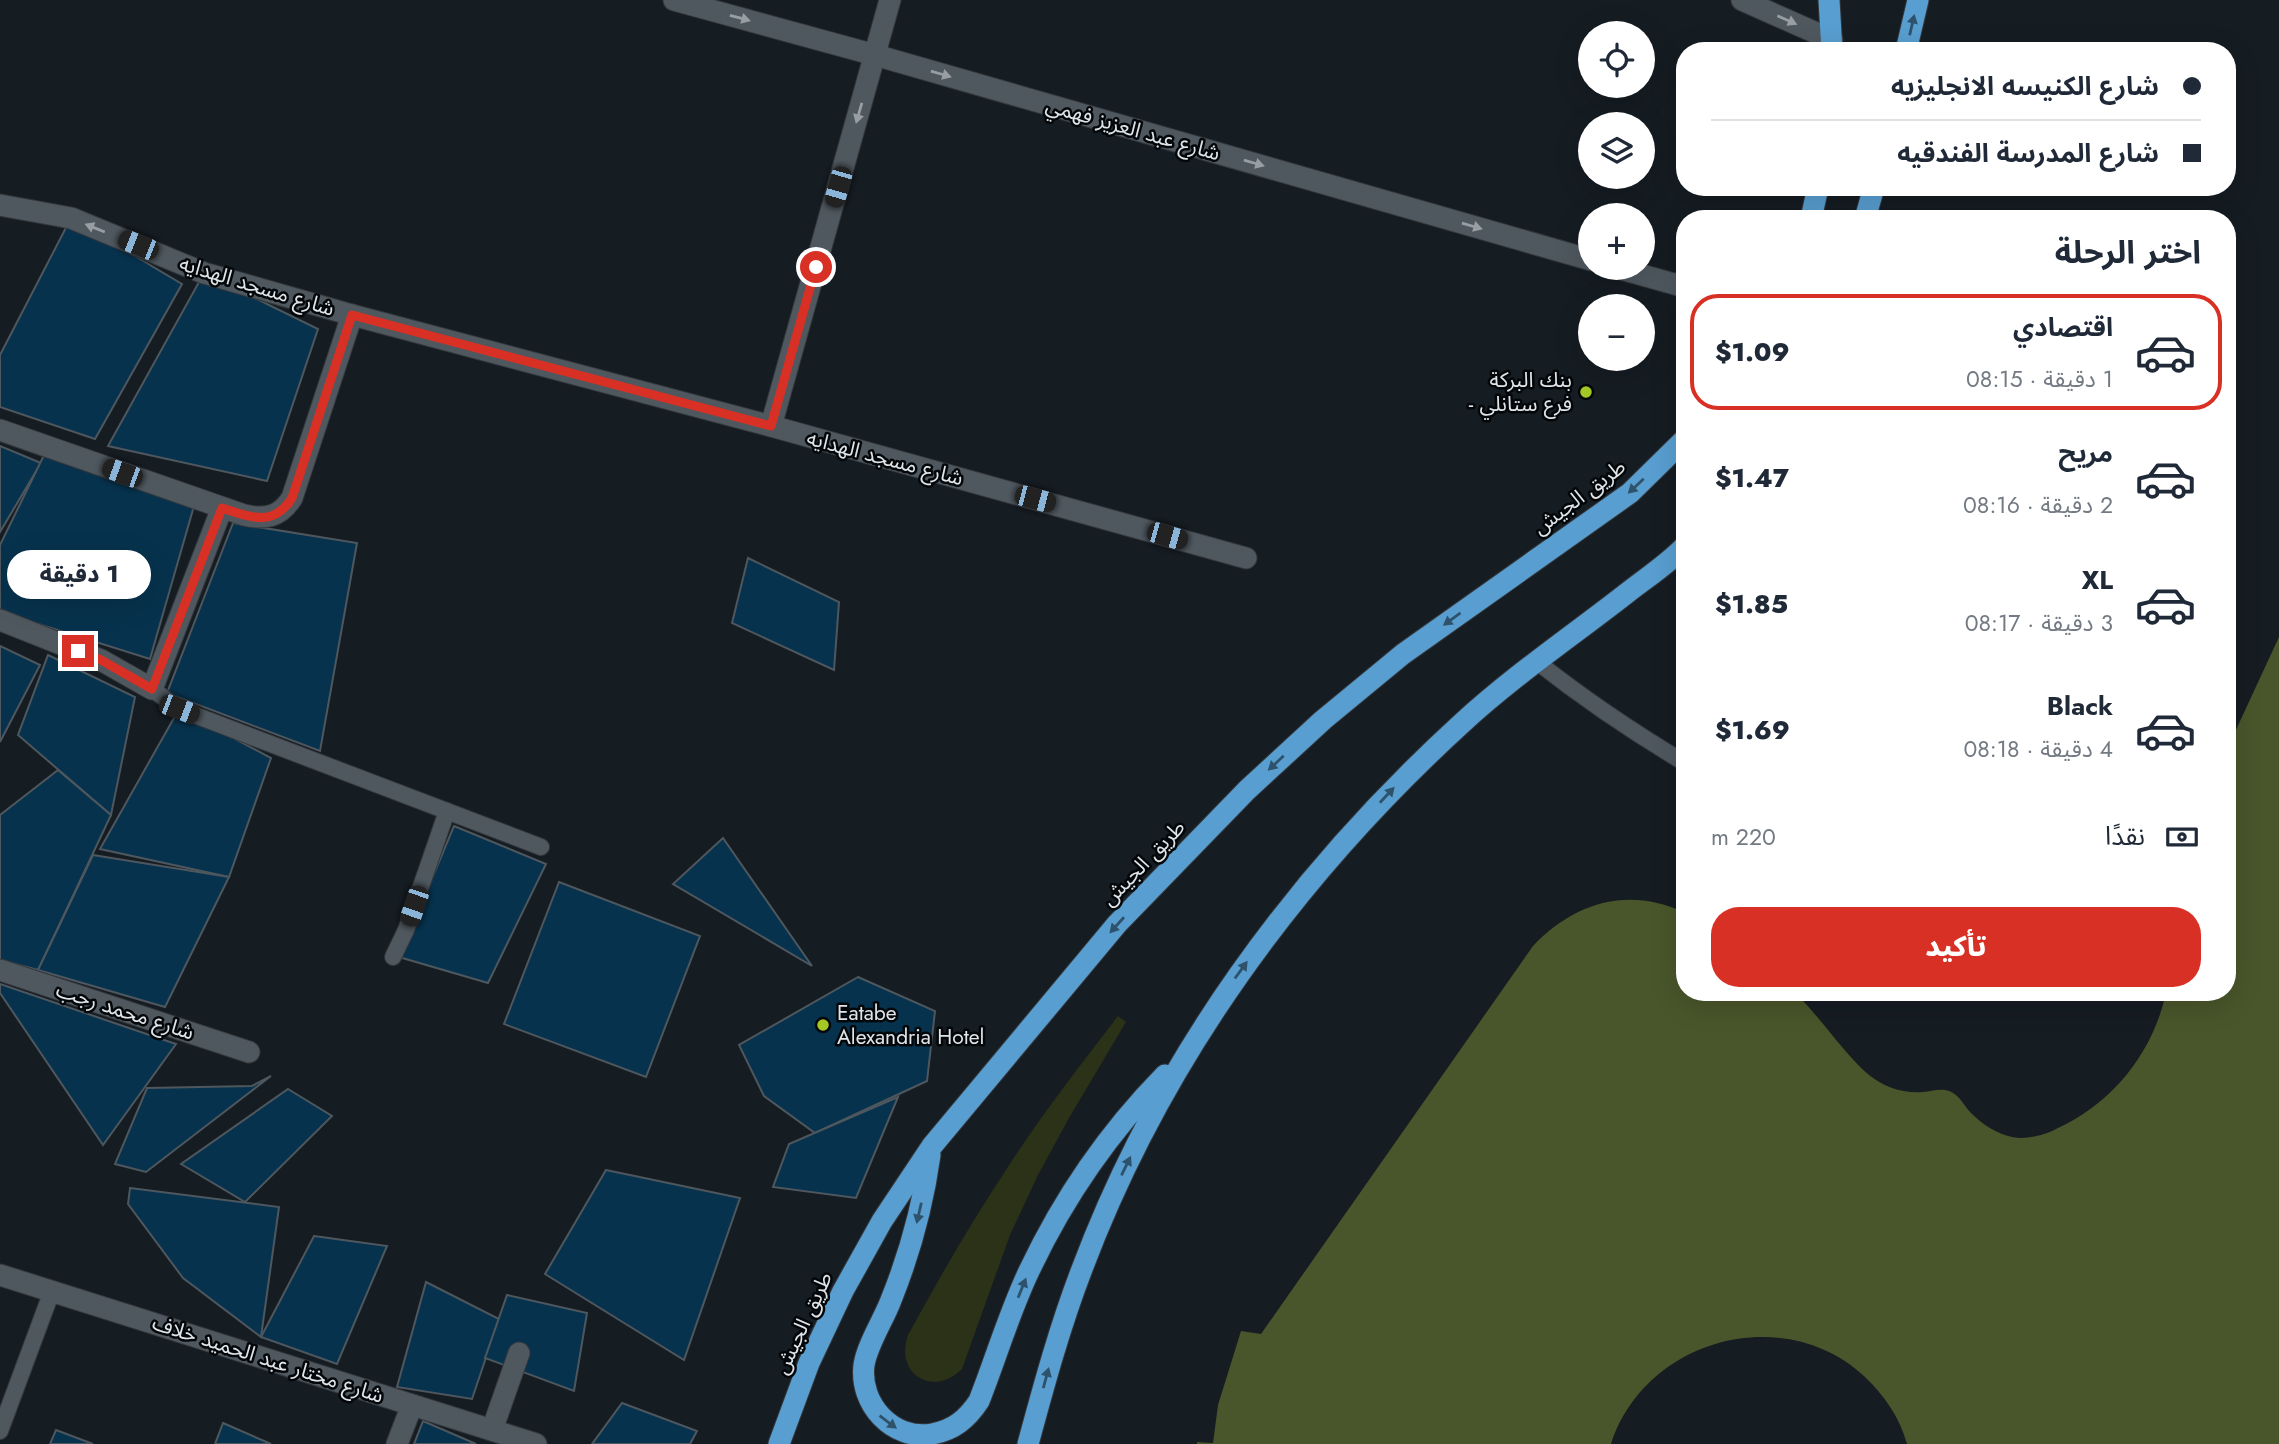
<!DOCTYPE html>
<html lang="ar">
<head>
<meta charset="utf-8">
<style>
	body { margin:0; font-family:Jost,"Noto Sans Arabic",sans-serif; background:#f6f6f7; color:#1f2937; direction:rtl; height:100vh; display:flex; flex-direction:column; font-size:26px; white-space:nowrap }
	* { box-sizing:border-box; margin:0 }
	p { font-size:23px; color:#747a83 }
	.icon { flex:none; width:38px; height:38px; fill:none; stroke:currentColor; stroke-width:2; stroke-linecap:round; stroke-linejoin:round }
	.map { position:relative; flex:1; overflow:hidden; direction:ltr }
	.sheet { position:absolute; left:1676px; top:210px; width:560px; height:791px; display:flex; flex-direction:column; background:#fff; border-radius:28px; box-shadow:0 7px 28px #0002; direction:rtl }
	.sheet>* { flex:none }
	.banner { position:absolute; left:1676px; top:42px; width:560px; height:154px; border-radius:28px; box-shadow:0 7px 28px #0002; direction:rtl; display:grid; align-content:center; height:154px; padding:0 35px; background:#fff }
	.fabs { position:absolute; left:1578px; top:21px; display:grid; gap:14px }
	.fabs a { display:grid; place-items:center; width:77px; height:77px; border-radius:50%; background:#fff; box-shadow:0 7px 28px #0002; font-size:35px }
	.end { position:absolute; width:32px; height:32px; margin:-16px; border:9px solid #d93025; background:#fff; box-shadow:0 0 0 4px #fff }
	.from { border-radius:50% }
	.bubble { position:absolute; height:49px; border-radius:24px; background:#fff; box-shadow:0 7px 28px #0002; font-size:23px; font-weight:800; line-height:49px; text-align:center; direction:rtl }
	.car { position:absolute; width:21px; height:42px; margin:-21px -10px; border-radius:9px; box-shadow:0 0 5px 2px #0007; background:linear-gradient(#222 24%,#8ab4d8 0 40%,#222 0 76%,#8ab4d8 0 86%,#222 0) }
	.banner b { display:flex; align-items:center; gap:24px; height:66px; font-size:26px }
	.banner b+b { border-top:2px solid #e0e1e3 }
	.banner i { width:18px; height:18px; background:#1f2937 }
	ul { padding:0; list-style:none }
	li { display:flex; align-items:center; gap:21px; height:116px; margin:0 14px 10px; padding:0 21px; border:4px solid transparent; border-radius:28px }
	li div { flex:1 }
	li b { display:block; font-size:26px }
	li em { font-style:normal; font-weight:800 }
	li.active { border-color:#d93025 }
	li>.icon { width:63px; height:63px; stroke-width:1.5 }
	h2 { padding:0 35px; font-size:32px; line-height:84px }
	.pay { display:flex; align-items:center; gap:18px; height:77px; padding:0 35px; font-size:26px }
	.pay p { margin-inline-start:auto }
	.button { display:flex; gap:14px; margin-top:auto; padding:14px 35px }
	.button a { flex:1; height:80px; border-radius:28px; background:#d93025; color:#fff; font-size:28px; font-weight:800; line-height:80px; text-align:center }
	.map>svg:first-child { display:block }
</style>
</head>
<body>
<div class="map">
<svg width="2279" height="1444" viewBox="0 0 2279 1444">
	<rect width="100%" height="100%" fill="#151c22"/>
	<path fill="#2b3217" d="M1118,1016L1126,1022L1069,1118L1038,1175L1010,1235L962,1369C933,1398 894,1374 908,1335C938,1280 969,1226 1004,1173C1039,1118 1079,1067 1118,1016Z"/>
	<path fill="#49552a" d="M2279,637V1444H1907C1900,1418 1884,1395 1865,1377C1784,1301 1645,1339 1611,1444H1197V1442L1213,1443L1218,1405L1241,1331L1261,1334L1533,946C1575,902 1629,886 1685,913V992H1794C1821,1017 1842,1052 1869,1075C1884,1087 1904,1094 1923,1092C1931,1091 1941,1088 1949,1091C1960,1095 1964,1106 1971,1113C1982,1124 1997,1134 2012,1137C2027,1140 2045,1135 2058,1128C2113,1103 2154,1051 2166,992H2228V747Z"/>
	<g fill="#07324d" stroke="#4e575e" stroke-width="2">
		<path d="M71,218L182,284L95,439L0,407V355Z"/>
		<path d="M204,273L318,329L267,481L108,446Z"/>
		<path d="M0,446L41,463L0,532Z"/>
		<path d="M48,447L196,499L150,659L0,612V545Z"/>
		<path d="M233,523L357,543L320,751L167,693Z"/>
		<path d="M748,558L839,602L834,670L732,623Z"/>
		<path d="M0,646L40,665L0,742Z"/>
		<path d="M48,655L135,697L111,815L18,735Z"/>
		<path d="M179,709L271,758L229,877L100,849Z"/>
		<path d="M58,770L111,815L38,970L0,960V815Z"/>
		<path d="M454,826L546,864L488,983L399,957Z"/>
		<path d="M723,838L812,966L673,884Z"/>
		<path d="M93,855L229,877L165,1007L38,970Z"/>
		<path d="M559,882L700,936L646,1077L504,1024Z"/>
		<path d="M858,977L935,1011L927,1081L815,1133L764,1096L739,1045Z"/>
		<path d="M0,984L176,1044L103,1145L0,993Z"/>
		<path d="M271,1076L146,1172L115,1164L147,1088L252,1086Z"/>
		<path d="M288,1089L332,1116L245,1202L181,1164Z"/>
		<path d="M898,1097L856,1198L773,1187L789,1144Z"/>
		<path d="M606,1170L740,1198L684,1360L545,1274Z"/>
		<path d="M130,1188L279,1207L261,1337L183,1278L128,1204Z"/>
		<path d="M314,1236L387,1246L337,1364L261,1337Z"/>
		<path d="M426,1282L499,1319L472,1399L397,1387Z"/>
		<path d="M507,1295L587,1313L574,1391L485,1358Z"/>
		<path d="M622,1403L697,1431L690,1444H592Z"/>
		<path d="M423,1421L476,1444H414Z"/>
		<path d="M223,1423L271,1444H215Z"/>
		<path d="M56,1430L93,1444H50Z"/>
	</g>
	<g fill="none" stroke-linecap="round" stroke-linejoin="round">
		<g stroke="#34383d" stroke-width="18">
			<g id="lane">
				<path d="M1536,661C1584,699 1633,732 1685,763"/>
				<path d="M152,689L179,709L541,847"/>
				<path d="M393,957L406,930L447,811"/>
				<path d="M0,1431L52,1291"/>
			</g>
		</g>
		<g stroke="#34383d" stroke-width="23">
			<g id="street">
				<path d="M674,0L875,55L1591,260"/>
				<path d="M1742,0L1832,40"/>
				<path d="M0,205L71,218L204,273L352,315L771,426L1246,558"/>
				<path d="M1617,268L1685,287"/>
				<path d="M771,426L890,0"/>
				<path d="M0,430L244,515C265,520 280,517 292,498L352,315"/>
				<path d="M0,620L101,660L152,689L222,508"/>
				<path d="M0,970L249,1052"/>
				<path d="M0,1275L536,1444"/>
				<path d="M492,1430L519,1353"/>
				<path d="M397,1444L412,1405"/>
			</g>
		</g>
		<g stroke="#34383d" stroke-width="23">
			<g id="highway">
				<path d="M1829,0L1832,51"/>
				<path d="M1906,51L1918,0"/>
				<path d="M1811,219L1818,187"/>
				<path d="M1865,219L1874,187"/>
				<path d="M930,1155C923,1205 910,1253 891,1300C884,1319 867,1345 864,1365C859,1404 893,1441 932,1434C954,1430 967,1419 979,1401C996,1358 1009,1313 1029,1271C1063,1199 1109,1132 1165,1075"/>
				<path d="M779,1444L809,1363L843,1291L882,1221L932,1146L1117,924L1247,790L1323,720L1403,654L1630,493L1685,439"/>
				<path d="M1028,1444C1044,1385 1060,1326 1082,1269C1161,1059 1296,875 1461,724C1513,676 1572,636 1627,593C1646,578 1668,564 1685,546"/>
			</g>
		</g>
		<use href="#lane" stroke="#4f585f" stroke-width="16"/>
		<use href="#street" stroke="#4f585f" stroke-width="21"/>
		<use href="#highway" stroke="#589ed0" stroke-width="21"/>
	</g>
	<defs><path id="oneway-solid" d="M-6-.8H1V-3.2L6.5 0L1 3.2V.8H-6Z" transform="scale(1.75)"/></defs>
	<g fill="#989ea4">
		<use href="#oneway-solid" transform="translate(740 18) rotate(15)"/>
		<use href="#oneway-solid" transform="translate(1787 20) rotate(24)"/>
		<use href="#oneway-solid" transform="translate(941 74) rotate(16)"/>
		<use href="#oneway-solid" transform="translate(859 113) rotate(106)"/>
		<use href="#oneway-solid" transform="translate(1254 163) rotate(16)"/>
		<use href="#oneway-solid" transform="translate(1472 226) rotate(16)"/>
		<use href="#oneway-solid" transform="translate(95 228) rotate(-158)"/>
	</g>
	<g fill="#2e526c">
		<use href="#oneway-solid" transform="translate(1912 25) rotate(-77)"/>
		<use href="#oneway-solid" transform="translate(1636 486) rotate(137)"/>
		<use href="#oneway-solid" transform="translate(1452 619) rotate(144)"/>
		<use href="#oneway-solid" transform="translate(1276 763) rotate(137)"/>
		<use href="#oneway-solid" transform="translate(1387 795) rotate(-47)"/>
		<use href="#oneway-solid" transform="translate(1117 925) rotate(132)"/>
		<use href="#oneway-solid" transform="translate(1241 970) rotate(-54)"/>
		<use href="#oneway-solid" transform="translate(1126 1166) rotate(-64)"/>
		<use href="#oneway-solid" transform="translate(919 1213) rotate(103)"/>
		<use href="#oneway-solid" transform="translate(1022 1288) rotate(-68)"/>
		<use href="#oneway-solid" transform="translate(1046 1378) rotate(-75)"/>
		<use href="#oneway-solid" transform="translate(888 1422) rotate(37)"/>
	</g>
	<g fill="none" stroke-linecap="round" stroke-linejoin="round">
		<path stroke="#d93025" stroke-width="9" d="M78,651L101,660L152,689L222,508C250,517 273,528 292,498L352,315L771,426L816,267"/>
	</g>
	<g fill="#a4c824" stroke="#040709" stroke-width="2.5">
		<circle cx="1586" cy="392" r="7"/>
		<circle cx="823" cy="1025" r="7"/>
	</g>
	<g text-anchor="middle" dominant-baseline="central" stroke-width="5" stroke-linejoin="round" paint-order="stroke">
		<g font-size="21" fill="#e0e5ea" stroke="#040709">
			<text transform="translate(1133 129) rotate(16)">شارع عبد العزيز فهمي</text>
			<text transform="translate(257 286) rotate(17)">شارع مسجد الهدايه</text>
			<text transform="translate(885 458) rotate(15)">شارع مسجد الهدايه</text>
			<text transform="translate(1579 497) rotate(-37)">طريق الجيش</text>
			<text transform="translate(1143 863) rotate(-46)">طريق الجيش</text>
			<text transform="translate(125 1011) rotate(18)">شارع محمد رجب</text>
			<text transform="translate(803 1323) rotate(-65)">طريق الجيش</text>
			<text transform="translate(268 1359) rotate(18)">شارع مختار عبد الحميد خلاف</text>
		</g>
		<g font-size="21" fill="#e0e5ea" stroke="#040709" text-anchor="end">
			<text x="1572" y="380">بنك البركة<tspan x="1572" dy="24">- فرع ستانلي</tspan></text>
			<text x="837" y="1013" text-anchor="start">Eatabe<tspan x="837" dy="24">Alexandria Hotel</tspan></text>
		</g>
	</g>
</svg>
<div class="fabs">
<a><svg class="icon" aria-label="locate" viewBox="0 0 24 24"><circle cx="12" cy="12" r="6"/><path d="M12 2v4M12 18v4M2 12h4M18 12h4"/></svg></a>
<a><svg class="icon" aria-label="layers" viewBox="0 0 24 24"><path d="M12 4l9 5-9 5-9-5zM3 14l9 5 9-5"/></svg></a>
<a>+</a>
<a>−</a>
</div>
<i class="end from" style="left:816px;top:267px"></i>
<i class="end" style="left:78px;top:651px"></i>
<div class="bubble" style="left:7px;top:550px;width:144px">1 دقيقة</div>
<i class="car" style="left:838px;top:187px;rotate:196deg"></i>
<i class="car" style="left:138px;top:245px;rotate:292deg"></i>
<i class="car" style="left:122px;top:473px;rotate:290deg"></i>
<i class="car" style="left:1035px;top:499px;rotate:105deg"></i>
<i class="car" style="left:1167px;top:536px;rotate:106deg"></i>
<i class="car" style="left:179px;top:709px;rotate:111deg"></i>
<i class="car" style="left:414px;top:906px;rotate:199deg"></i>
<div class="banner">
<b><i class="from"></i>شارع الكنيسه الانجليزيه</b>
<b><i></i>شارع المدرسة الفندقيه</b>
</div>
<section class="sheet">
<h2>اختر الرحلة</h2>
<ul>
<li class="active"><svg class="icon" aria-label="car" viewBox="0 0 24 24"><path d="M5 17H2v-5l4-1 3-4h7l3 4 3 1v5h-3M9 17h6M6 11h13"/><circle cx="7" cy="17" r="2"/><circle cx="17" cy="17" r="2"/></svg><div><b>اقتصادي</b><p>1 دقيقة · 08:15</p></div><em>$1.09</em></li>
<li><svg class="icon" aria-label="car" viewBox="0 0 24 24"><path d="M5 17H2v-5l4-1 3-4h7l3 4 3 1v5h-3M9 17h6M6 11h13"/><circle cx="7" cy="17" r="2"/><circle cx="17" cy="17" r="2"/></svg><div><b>مريح</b><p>2 دقيقة · 08:16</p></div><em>$1.47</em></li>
<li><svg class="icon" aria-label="car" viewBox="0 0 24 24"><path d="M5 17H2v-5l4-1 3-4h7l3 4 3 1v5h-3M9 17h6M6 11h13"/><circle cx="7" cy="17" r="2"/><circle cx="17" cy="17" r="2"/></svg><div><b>XL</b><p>3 دقيقة · 08:17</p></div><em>$1.85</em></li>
<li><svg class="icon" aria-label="car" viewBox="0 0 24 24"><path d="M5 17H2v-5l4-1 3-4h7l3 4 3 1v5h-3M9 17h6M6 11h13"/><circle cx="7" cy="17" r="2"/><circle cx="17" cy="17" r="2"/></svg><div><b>Black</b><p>4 دقيقة · 08:18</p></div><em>$1.69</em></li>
</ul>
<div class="pay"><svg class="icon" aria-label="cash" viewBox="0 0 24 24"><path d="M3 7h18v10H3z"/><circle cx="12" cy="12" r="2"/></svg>نقدًا<p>220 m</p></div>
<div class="button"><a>تأكيد</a></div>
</section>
</div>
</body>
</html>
